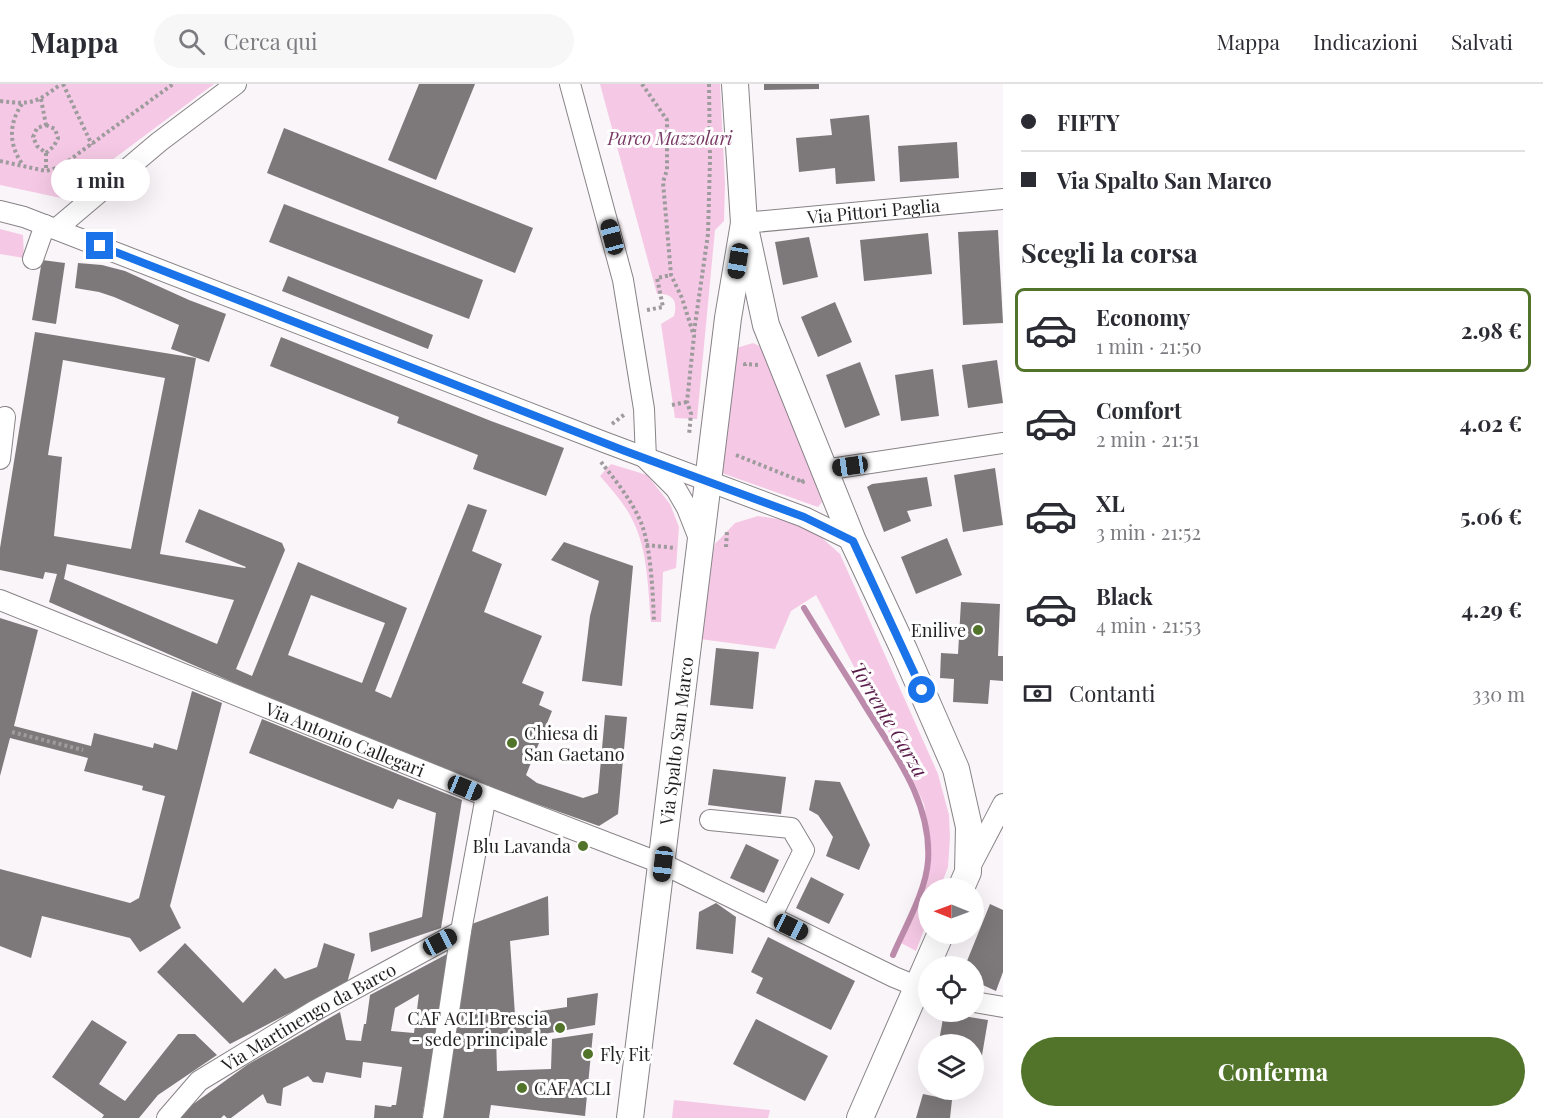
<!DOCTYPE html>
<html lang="it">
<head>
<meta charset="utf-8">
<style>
	body { margin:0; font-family:"Playfair Display",serif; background:#f7f7f7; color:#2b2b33; height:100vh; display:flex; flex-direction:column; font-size:22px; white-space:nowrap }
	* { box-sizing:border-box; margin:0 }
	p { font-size:20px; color:#7c7c81 }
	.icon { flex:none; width:33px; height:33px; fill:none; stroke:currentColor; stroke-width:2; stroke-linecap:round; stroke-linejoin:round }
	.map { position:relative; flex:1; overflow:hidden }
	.side { display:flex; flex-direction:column; background:#fff; width:540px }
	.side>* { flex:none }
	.banner { display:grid; align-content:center; height:132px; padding:0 18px; background:#fff }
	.needle { width:39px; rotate:271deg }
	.fabs { position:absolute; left:918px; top:794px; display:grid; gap:12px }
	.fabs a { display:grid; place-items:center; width:66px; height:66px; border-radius:50%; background:#fff; box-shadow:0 6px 24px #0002; font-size:30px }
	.end { position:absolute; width:27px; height:27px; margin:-14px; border:8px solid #1a73e8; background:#fff; box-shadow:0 0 0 3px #fff }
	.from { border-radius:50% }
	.bubble { position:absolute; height:42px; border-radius:21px; background:#fff; box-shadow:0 6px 24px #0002; font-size:20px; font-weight:700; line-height:42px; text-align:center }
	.car { position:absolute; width:18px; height:36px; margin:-18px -9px; border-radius:8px; box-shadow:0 0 4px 2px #0007; background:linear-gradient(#222 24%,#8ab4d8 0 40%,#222 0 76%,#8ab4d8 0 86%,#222 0) }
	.banner b { display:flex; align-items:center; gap:21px; height:57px; font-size:22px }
	.banner b+b { border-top:2px solid #e1e1e2 }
	.banner i { width:15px; height:15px; background:#2b2b33 }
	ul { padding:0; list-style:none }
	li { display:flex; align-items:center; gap:18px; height:84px; margin:0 12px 9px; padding:0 6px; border:3px solid transparent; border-radius:9px }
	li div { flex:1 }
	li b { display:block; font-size:22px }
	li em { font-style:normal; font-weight:700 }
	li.on { border-color:#51732a }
	li>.icon { width:54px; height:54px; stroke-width:1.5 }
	h2 { padding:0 18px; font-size:27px; line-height:72px }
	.pay { display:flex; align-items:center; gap:15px; height:66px; padding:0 18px; font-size:22px }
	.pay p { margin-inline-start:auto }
	.primary-button { display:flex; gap:12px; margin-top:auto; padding:12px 18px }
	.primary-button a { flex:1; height:69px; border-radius:36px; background:#51732a; color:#fff; font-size:24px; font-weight:700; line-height:69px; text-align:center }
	header { display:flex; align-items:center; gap:36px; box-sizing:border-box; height:84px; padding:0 30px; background:#fff; border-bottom:2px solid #e1e1e2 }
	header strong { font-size:28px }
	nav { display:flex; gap:33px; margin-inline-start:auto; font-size:21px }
	.search { width:420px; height:54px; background:#f7f7f7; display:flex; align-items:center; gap:15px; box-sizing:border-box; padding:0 21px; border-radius:33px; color:#7c7c81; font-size:22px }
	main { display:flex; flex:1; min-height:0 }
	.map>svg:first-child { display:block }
</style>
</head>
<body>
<header>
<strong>Mappa</strong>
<div class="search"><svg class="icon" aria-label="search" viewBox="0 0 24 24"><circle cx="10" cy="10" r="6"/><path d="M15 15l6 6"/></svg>Cerca qui</div>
<nav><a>Mappa</a><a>Indicazioni</a><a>Salvati</a></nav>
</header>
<main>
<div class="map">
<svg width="1003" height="1034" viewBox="0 0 1003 1034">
	<rect width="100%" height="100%" fill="#faf5f8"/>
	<g fill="#f5c9e5">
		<path d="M0,0H214L61,114L0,101Z"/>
		<path d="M600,0H720L725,99L724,137L715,146L697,335L675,334L661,240L674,232C678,217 673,209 657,210Z"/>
		<path d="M0,145L23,151L24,174L0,170Z"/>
		<path d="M753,259L768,266L822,418L818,423L719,388L733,265Z"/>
		<path d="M611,380L647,391L670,420L679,443L676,484L663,488L661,538H651C648,506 648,467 633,437C625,420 612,406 600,392Z"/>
		<path d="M758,432L791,437L821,453L840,470L938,690L949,731L950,753L948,783L940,804H928V835L916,867L901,859L925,801L931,777L929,751L924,720L905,679L816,511L791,527L775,565L700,555L706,503L715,460L735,439Z"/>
		<path d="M674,1016L770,1026L768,1034H672Z"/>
	</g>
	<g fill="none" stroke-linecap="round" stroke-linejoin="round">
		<path stroke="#bc8aaa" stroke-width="6" d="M804,524C824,557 845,589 865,622C894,669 932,718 928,777C926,807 905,843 893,871"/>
	</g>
	<g fill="#7d797b" fill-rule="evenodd">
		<path d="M419,0H475L436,96L388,76Z"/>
		<path d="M764,0H819V5L764,6Z"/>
		<path d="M869,31L875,97L836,100L835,84L799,88L796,54L832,51L830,35Z"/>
		<path d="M284,44L533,144L515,189L267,89Z"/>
		<path d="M957,58L959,94L900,98L898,62Z"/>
		<path d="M284,120L483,196L469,235L269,158Z"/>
		<path d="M998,146L1003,239L963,241L958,148Z"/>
		<path d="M928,149L932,190L864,197L860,156Z"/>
		<path d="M809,153L818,193L783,201L775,158Z"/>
		<path d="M42,176L65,179L56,240L32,236Z"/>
		<path d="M78,179L102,181L125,187L189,216L226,230L209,278L171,265L179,241L114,213L99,208L75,204Z"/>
		<path d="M288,192L433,251L428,265L282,207Z"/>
		<path d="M835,218L852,258L818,273L801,233Z"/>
		<path d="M35,248L196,274L160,470L245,484L246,483L185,458L199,425L282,459L285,466L236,585L252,592L298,478L407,524L375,607L391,614L468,420L487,426L472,467L502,480L484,528L542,552L522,599L544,608L539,621L552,627L526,691L537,699L583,714L598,709L605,631L627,633L618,730L599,742L506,709L246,604L49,518L57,490L45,488L43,495L0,486V464ZM63,276L165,294L131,465L54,452L62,373L48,371ZM67,480L234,516L217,560L64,495ZM311,511L385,539L362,599L288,571Z"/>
		<path d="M281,253L491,337L564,364L546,412L473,385L478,371L397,339L399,333L270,282Z"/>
		<path d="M997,276L1003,319L968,324L962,281Z"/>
		<path d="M860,278L880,331L845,344L826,291Z"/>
		<path d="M933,285L939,332L901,337L895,291Z"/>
		<path d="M995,384L1003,441L963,448L954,391Z"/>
		<path d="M927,393L932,422L907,427L911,437L884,448L867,403L872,400Z"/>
		<path d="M947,454L962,491L916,510L901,473Z"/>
		<path d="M564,458L633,482L622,602L582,597L590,532L599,497L551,476Z"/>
		<path d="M961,518L1000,520L998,572H1003V597L990,596L988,620L953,618L954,595L940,594L941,569L958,570Z"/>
		<path d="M0,534L38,546L14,642L91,662L94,649L153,664L154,659L177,666L192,607L222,619L170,822L181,844L140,868L130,854L42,832L31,874L0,862V785L130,819L139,814L165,712L142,706L143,702L84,687L88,674L10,654L0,692Z"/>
		<path d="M716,564L759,568L753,625L710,621Z"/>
		<path d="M262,635L462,716L441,844L371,868L369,849L422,833L436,729L398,715L393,725L249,669Z"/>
		<path d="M713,685L786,693L781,730L708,721Z"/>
		<path d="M815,696L840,698L870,761L859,786L826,772L833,753L818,731L809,726Z"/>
		<path d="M746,760L779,776L764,809L730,794Z"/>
		<path d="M811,793L844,810L829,840L796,824Z"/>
		<path d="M548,812L549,851L510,857L515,931L567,923V914L598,909L595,941L515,955L514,947L496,951L497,987L551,985L552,955L593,949L585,1032L491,1021L489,1034H441L469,841Z"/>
		<path d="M716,819L736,833L733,870L696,865L699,828Z"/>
		<path d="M990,820L1003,826V888L996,907L974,897V882H965Z"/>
		<path d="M768,853L855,897L831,946L756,909L763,894L751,888Z"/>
		<path d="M185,859L243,919L275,884L285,895L317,883L324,859L355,870L347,899L230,960L157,888Z"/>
		<path d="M449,869L422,1034H374L375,1021L391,1023L392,1021H396L402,983L363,978L361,994L326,988L323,999L313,998L308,992L283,1004L281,1022L267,1019L263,1010L231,1034H227L224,1031L221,1034H174L247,981L340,928L346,956L361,957L364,940H366L370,911ZM419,910L414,949L391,947L395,924Z"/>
		<path d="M944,929L988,936L979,989L974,988V960H933V956L939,957Z"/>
		<path d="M756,935L828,972L805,1017L733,980Z"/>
		<path d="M92,936L127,958L99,1000L125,1017L178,950H195L217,971L158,1011L139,1034H102L104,1031L52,993Z"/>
		<path d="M923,1010L952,1016L950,1034H916Z"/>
	</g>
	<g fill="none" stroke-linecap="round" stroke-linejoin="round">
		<g stroke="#878386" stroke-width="22">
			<g id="minor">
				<path d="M570,0L623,196L644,325L646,375L676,405L687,424L700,457"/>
				<path d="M0,127L24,133L604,358L804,433L853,457"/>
				<path id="s1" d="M744,139L1003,115"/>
				<path d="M56,145L159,58L236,0"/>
				<path d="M33,175L45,141"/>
				<path d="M0,375L5,333"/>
				<path d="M824,386L1003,359"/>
				<path id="s2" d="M0,516L486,712L663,780L894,893L928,907"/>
				<path d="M710,736L791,744L804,766L771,833"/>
				<path d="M970,783L1003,720"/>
				<path d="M974,918L1003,923"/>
				<path id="s3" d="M167,1034L199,997L314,927L461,847"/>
				<path d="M433,1034L461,847L486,712"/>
			</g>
		</g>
		<g stroke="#878386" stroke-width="28">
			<g id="major">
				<path d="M735,0L744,139L766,241L853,457L904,566L956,685L969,743L968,788L961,804"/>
				<path id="s4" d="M630,1034L728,234L744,139"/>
				<path d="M860,1034L941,849"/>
			</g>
		</g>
		<g stroke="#9e9b9d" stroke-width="4" stroke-dasharray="3 3" stroke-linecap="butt">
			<path d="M63,0L92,61"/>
			<path d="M642,0L667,36V86L663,98L671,191L682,214L694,252L687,318L691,330L689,351"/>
			<path d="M41,15L46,41"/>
			<path d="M0,17C32,21 36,19 61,0"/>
			<path d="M22,20C8,40 9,62 23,81"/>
			<path d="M46,41L55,45L58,54L54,62L46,69L37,62L33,53L37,44Z"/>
			<path d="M46,69V87"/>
			<path d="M0,77L46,87L60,83L173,0"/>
			<path d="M647,226L663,223L657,194L671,191"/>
			<path d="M694,248L708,150L710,76L709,0"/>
			<path d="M745,282V280L759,281"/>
			<path d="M672,321L687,318"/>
			<path d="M612,340L625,330"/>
			<path d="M736,371L803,398L801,395"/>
			<path d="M601,378C616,397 633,418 642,441C651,466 653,510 654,538"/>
			<path d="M646,461L676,464"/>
			<path d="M726,463L727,447"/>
			<path d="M12,648L83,666"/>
		</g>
		<use href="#minor" stroke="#fff" stroke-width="20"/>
		<use href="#major" stroke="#fff" stroke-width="26"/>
	</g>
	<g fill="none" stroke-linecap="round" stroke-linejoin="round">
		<path stroke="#1a73e8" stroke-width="8" d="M100,162L625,367L804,433L853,457L922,606"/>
	</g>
	<g fill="#51732a" stroke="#fff" stroke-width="2">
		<circle cx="978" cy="546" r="6"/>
		<circle cx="512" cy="659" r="6"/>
		<circle cx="583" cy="762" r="6"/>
		<circle cx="560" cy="944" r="6"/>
		<circle cx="588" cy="970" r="6"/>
		<circle cx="522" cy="1004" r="6"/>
	</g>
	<g text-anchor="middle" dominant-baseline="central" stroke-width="6" stroke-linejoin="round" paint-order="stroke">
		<g font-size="18" font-style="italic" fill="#793a66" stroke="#fff">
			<text x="670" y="54">Parco Mazzolari</text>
		</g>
		<g font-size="18" fill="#211f20" stroke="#fff">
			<text stroke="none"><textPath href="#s1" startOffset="130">Via Pittori Paglia</textPath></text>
			<text stroke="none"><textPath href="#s2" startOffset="372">Via Antonio Callegari</textPath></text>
			<text stroke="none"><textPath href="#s4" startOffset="380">Via Spalto San Marco</textPath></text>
			<text stroke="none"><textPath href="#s3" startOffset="176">Via Martinengo da Barco</textPath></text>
		</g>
		<g font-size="18" fill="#211f20" stroke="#fff" text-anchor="end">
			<text x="966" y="546">Enilive</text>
			<text x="524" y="649" text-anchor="start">Chiesa di<tspan x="524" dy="21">San Gaetano</tspan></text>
			<text x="571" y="762">Blu Lavanda</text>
			<text x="548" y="934">CAF ACLI Brescia<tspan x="548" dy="21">- sede principale</tspan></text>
			<text x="600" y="970" text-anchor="start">Fly Fit</text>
			<text x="534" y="1004" text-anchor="start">CAF ACLI</text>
		</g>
		<g font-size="20" font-style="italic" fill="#5a1d49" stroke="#fff">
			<text transform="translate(890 635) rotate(59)">Torrente Garza</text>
		</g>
	</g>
</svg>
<div class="fabs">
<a><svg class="needle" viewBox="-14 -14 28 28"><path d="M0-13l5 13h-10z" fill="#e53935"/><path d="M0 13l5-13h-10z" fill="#7c7c81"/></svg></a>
<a><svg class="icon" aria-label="locate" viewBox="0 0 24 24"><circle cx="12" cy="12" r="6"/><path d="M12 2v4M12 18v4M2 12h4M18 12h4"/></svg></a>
<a><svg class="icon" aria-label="layers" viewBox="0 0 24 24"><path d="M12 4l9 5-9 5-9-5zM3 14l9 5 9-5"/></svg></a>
</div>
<i class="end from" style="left:922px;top:606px"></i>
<i class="end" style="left:100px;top:162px"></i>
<div class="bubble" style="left:51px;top:75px;width:99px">1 min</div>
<i class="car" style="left:612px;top:153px;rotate:345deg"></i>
<i class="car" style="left:738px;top:177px;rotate:189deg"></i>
<i class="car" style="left:850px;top:382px;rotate:262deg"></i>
<i class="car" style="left:465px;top:704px;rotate:112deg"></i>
<i class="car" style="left:663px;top:780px;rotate:187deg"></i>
<i class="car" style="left:791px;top:843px;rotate:116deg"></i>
<i class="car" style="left:440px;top:858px;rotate:62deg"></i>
</div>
<section class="side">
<div class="banner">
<b><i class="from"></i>FIFTY</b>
<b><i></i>Via Spalto San Marco</b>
</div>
<h2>Scegli la corsa</h2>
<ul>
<li class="on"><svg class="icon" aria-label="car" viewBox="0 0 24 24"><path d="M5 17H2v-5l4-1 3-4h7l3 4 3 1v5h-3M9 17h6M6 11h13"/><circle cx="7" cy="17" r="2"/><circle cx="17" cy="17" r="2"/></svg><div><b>Economy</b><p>1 min · 21:50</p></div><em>2.98 €</em></li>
<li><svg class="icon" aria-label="car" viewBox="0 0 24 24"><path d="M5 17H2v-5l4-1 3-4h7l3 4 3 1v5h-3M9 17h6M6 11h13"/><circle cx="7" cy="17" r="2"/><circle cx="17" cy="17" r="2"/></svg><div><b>Comfort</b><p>2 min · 21:51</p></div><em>4.02 €</em></li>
<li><svg class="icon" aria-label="car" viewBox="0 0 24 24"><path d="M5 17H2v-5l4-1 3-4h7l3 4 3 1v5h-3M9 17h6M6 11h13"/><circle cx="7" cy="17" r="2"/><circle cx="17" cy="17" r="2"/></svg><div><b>XL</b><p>3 min · 21:52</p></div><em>5.06 €</em></li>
<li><svg class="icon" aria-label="car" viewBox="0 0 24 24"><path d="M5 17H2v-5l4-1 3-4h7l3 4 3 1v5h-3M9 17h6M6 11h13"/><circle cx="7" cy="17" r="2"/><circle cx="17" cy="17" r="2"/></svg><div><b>Black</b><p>4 min · 21:53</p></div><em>4.29 €</em></li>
</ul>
<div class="pay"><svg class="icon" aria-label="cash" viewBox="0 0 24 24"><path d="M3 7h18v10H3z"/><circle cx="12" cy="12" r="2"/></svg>Contanti<p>330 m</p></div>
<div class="primary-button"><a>Conferma</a></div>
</section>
</main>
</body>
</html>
